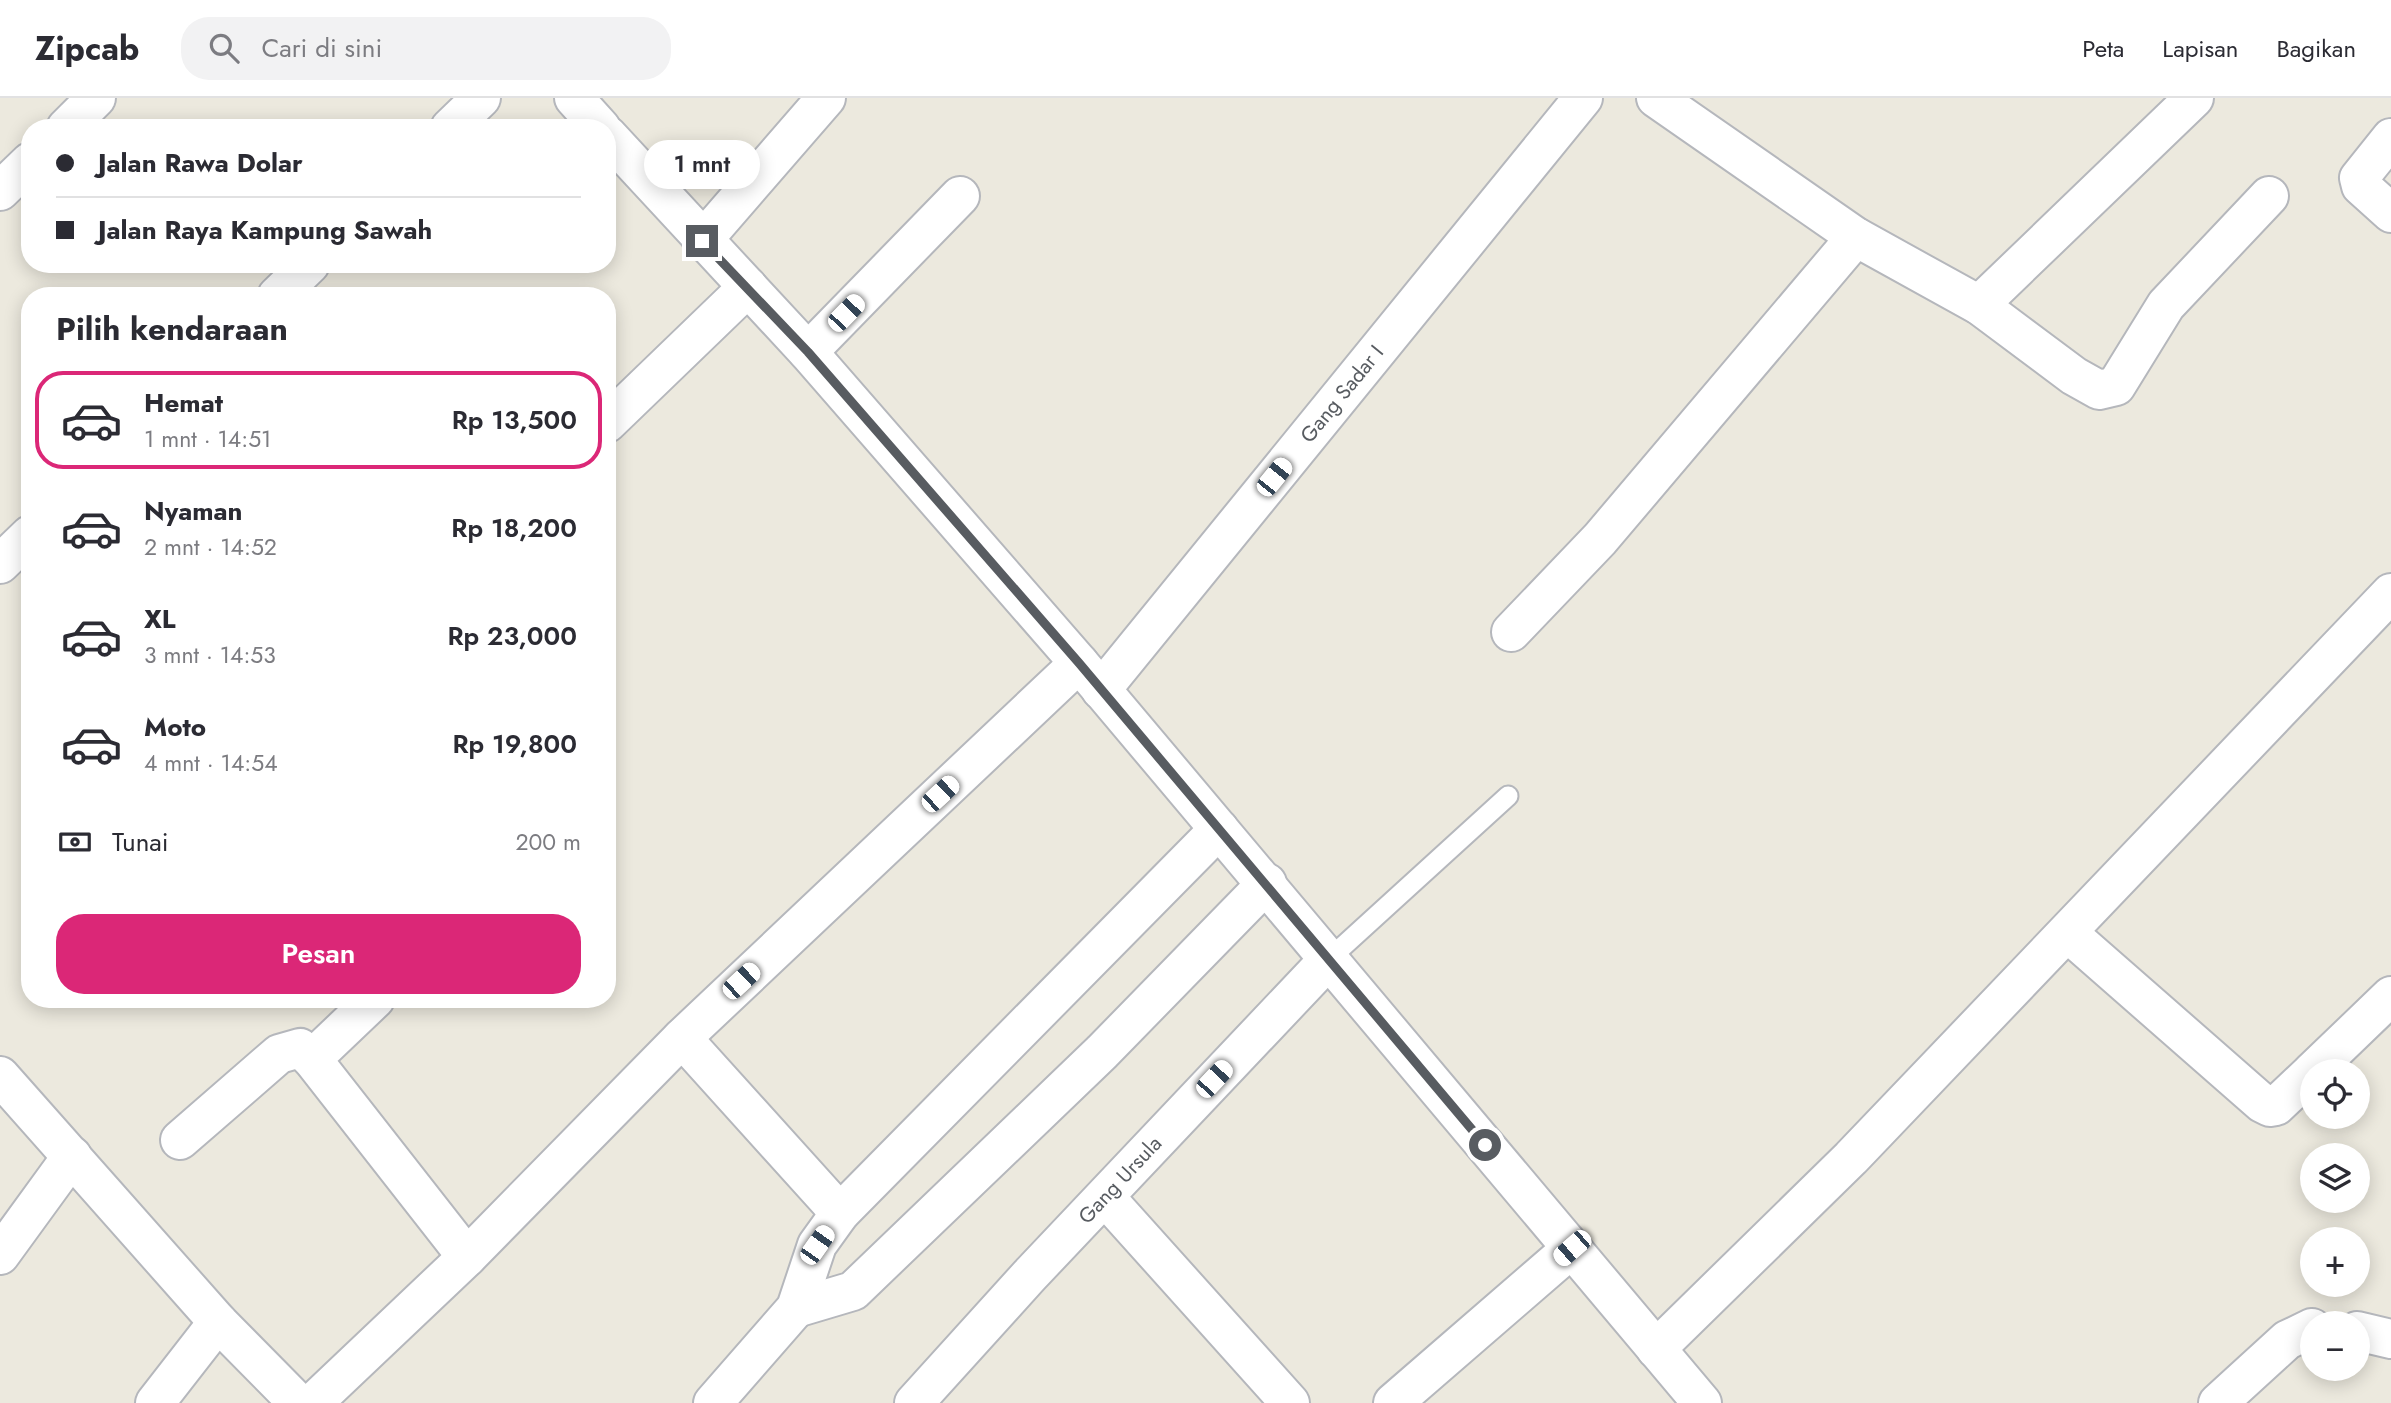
<!DOCTYPE html>
<html lang="id">
<head>
<meta charset="utf-8">
<style>
	body { margin:0; font-family:Jost,sans-serif; background:#f2f2f3; color:#2b2b33; height:100vh; display:flex; flex-direction:column; font-size:26px; white-space:nowrap }
	* { box-sizing:border-box; margin:0 }
	p { font-size:23px; color:#7c7c81 }
	.icon { flex:none; width:38px; height:38px; fill:none; stroke:currentColor; stroke-width:2; stroke-linecap:round; stroke-linejoin:round }
	.map { position:relative; flex:1; overflow:hidden }
	.details { position:absolute; left:21px; top:189px; width:595px; height:721px; display:flex; flex-direction:column; background:#fff; border-radius:28px; box-shadow:0 4px 18px #0003 }
	.details>* { flex:none }
	.top-card { position:absolute; left:21px; top:21px; width:595px; height:154px; border-radius:28px; box-shadow:0 4px 18px #0003; display:grid; align-content:center; height:154px; padding:0 35px; background:#fff }
	.buttons { position:absolute; left:2300px; top:961px; display:grid; gap:14px }
	.buttons a { display:grid; place-items:center; width:70px; height:70px; border-radius:50%; background:#fff; box-shadow:0 4px 18px #0003; font-size:35px }
	.end { position:absolute; width:32px; height:32px; margin:-16px; border:9px solid #585c61; background:#fff; box-shadow:0 0 0 4px #fff }
	.from { border-radius:50% }
	.bubble { position:absolute; height:49px; border-radius:24px; background:#fff; box-shadow:0 4px 18px #0003; font-size:23px; font-weight:600; line-height:49px; text-align:center }
	.car { position:absolute; width:21px; height:42px; margin:-21px -10px; border-radius:9px; box-shadow:0 0 5px 2px #0007; background:linear-gradient(#fff 24%,#345 0 40%,#fff 0 76%,#345 0 86%,#fff 0) }
	.top-card b { display:flex; align-items:center; gap:24px; height:66px; font-size:26px }
	.top-card b+b { border-top:2px solid #e1e1e2 }
	.top-card i { width:18px; height:18px; background:#2b2b33 }
	ul { padding:0; list-style:none }
	li { display:flex; align-items:center; gap:21px; height:98px; margin:0 14px 10px; padding:0 21px; border:4px solid transparent; border-radius:28px }
	li div { flex:1 }
	li b { display:block; font-size:26px }
	li em { font-style:normal; font-weight:600 }
	li.current { border-color:#db2777 }
	li>.icon { width:63px; height:63px; stroke-width:1.5 }
	h2 { padding:0 35px; font-size:32px; line-height:84px }
	.pay { display:flex; align-items:center; gap:18px; height:77px; padding:0 35px; font-size:26px }
	.pay p { margin-inline-start:auto }
	.cta { display:flex; gap:14px; margin-top:auto; padding:14px 35px }
	.cta a { flex:1; height:80px; border-radius:28px; background:#db2777; color:#fff; font-size:28px; font-weight:600; line-height:80px; text-align:center }
	header { display:flex; align-items:center; gap:42px; box-sizing:border-box; height:98px; padding:0 35px; background:#fff; border-bottom:2px solid #e1e1e2 }
	header strong { font-size:33px }
	nav { display:flex; gap:38px; margin-inline-start:auto; font-size:24px }
	.search { width:490px; height:63px; background:#f2f2f3; display:flex; align-items:center; gap:18px; box-sizing:border-box; padding:0 24px; border-radius:28px; color:#7c7c81; font-size:26px }
	.map>svg:first-child { display:block }
</style>
</head>
<body>
<header>
<strong>Zipcab</strong>
<div class="search"><svg class="icon" aria-label="search" viewBox="0 0 24 24"><circle cx="10" cy="10" r="6"/><path d="M15 15l6 6"/></svg>Cari di sini</div>
<nav><a>Peta</a><a>Lapisan</a><a>Bagikan</a></nav>
</header>
<div class="map">
<svg width="2391" height="1305" viewBox="0 0 2391 1305">
	<rect width="100%" height="100%" fill="#ece9de"/>
	<g fill="none" stroke-linecap="round" stroke-linejoin="round">
		<g stroke="#b5b7bc" stroke-width="23">
			<path id="service" d="M1329,861L1508,698"/>
		</g>
		<g stroke="#b5b7bc" stroke-width="42">
			<g id="minor">
				<path d="M1656,0L1856,139L1979,207L2074,278L2099,292L2116,288L2166,207L2269,98"/>
				<path d="M66,30L96,0"/>
				<path d="M450,30L481,0"/>
				<path d="M2391,40L2359,80L2361,88L2391,115"/>
				<path d="M0,93L30,64"/>
				<path d="M702,143L826,0"/>
				<path d="M277,198L310,166"/>
				<path d="M1979,207L2194,0"/>
				<path d="M808,254L960,98"/>
				<path d="M607,325L748,189"/>
				<path d="M0,466L30,437"/>
				<path d="M1511,534L1600,441L1856,139"/>
				<path d="M1101,592L1583,0"/>
				<path d="M2068,835L2262,1005L2270,1009L2276,1008L2312,974"/>
				<path d="M375,901L312,961L467,1159"/>
				<path d="M682,940L840,1115"/>
				<path d="M2313,973L2391,898"/>
				<path d="M0,978L218,1224L298,1305"/>
				<path d="M180,1042L279,956L300,950L312,961"/>
				<path d="M1105,1099L1290,1305"/>
				<path d="M0,1157L72,1058"/>
				<path d="M796,1210L853,1193L1102,954L1267,785"/>
				<path d="M2357,1233L2391,1241"/>
				<path d="M1656,1251L1851,1060L2391,495"/>
				<path d="M155,1305L218,1224"/>
				<path d="M313,1305L467,1159L682,940L1079,565"/>
				<path d="M713,1305L796,1210L817,1147L840,1115L1219,731"/>
				<path d="M914,1305L1029,1178L1329,861"/>
				<path d="M1393,1305L1572,1150"/>
				<path d="M2218,1305L2287,1242L2312,1230"/>
			</g>
		</g>
		<g stroke="#b5b7bc" stroke-width="42">
			<g id="tertiary">
				<path d="M574,0L601,30"/>
				<path d="M607,37L808,254L1079,565L1702,1305"/>
			</g>
		</g>
		<use href="#service" stroke="#fff" stroke-width="19"/>
		<use href="#minor" stroke="#fff" stroke-width="38"/>
		<use href="#tertiary" stroke="#fff" stroke-width="38"/>
	</g>
	<g fill="none" stroke-linecap="round" stroke-linejoin="round">
		<path stroke="#585c61" stroke-width="9" d="M702,143L808,254L1079,565L1485,1047"/>
	</g>
	<g text-anchor="middle" dominant-baseline="central" stroke-width="6" stroke-linejoin="round" paint-order="stroke">
		<g font-size="21" fill="#585c61" stroke="#fff">
			<text transform="translate(1342 296) rotate(-51)">Gang Sadar I</text>
			<text transform="translate(1120 1082) rotate(-47)">Gang Ursula</text>
		</g>
	</g>
</svg>
<div class="buttons">
<a><svg class="icon" aria-label="locate" viewBox="0 0 24 24"><circle cx="12" cy="12" r="6"/><path d="M12 2v4M12 18v4M2 12h4M18 12h4"/></svg></a>
<a><svg class="icon" aria-label="layers" viewBox="0 0 24 24"><path d="M12 4l9 5-9 5-9-5zM3 14l9 5 9-5"/></svg></a>
<a>+</a>
<a>−</a>
</div>
<i class="end from" style="left:1485px;top:1047px"></i>
<i class="end" style="left:702px;top:143px"></i>
<div class="bubble" style="left:644px;top:42px;width:116px">1 mnt</div>
<i class="car" style="left:846px;top:215px;rotate:44deg"></i>
<i class="car" style="left:1274px;top:379px;rotate:39deg"></i>
<i class="car" style="left:940px;top:696px;rotate:47deg"></i>
<i class="car" style="left:741px;top:883px;rotate:47deg"></i>
<i class="car" style="left:1214px;top:981px;rotate:43deg"></i>
<i class="car" style="left:817px;top:1147px;rotate:35deg"></i>
<i class="car" style="left:1572px;top:1150px;rotate:229deg"></i>
<div class="top-card">
<b><i class="from"></i>Jalan Rawa Dolar</b>
<b><i></i>Jalan Raya Kampung Sawah</b>
</div>
<section class="details">
<h2>Pilih kendaraan</h2>
<ul>
<li class="current"><svg class="icon" aria-label="car" viewBox="0 0 24 24"><path d="M5 17H2v-5l4-1 3-4h7l3 4 3 1v5h-3M9 17h6M6 11h13"/><circle cx="7" cy="17" r="2"/><circle cx="17" cy="17" r="2"/></svg><div><b>Hemat</b><p>1 mnt · 14:51</p></div><em>Rp 13,500</em></li>
<li><svg class="icon" aria-label="car" viewBox="0 0 24 24"><path d="M5 17H2v-5l4-1 3-4h7l3 4 3 1v5h-3M9 17h6M6 11h13"/><circle cx="7" cy="17" r="2"/><circle cx="17" cy="17" r="2"/></svg><div><b>Nyaman</b><p>2 mnt · 14:52</p></div><em>Rp 18,200</em></li>
<li><svg class="icon" aria-label="car" viewBox="0 0 24 24"><path d="M5 17H2v-5l4-1 3-4h7l3 4 3 1v5h-3M9 17h6M6 11h13"/><circle cx="7" cy="17" r="2"/><circle cx="17" cy="17" r="2"/></svg><div><b>XL</b><p>3 mnt · 14:53</p></div><em>Rp 23,000</em></li>
<li><svg class="icon" aria-label="car" viewBox="0 0 24 24"><path d="M5 17H2v-5l4-1 3-4h7l3 4 3 1v5h-3M9 17h6M6 11h13"/><circle cx="7" cy="17" r="2"/><circle cx="17" cy="17" r="2"/></svg><div><b>Moto</b><p>4 mnt · 14:54</p></div><em>Rp 19,800</em></li>
</ul>
<div class="pay"><svg class="icon" aria-label="cash" viewBox="0 0 24 24"><path d="M3 7h18v10H3z"/><circle cx="12" cy="12" r="2"/></svg>Tunai<p>200 m</p></div>
<div class="cta"><a>Pesan</a></div>
</section>
</div>
</body>
</html>
